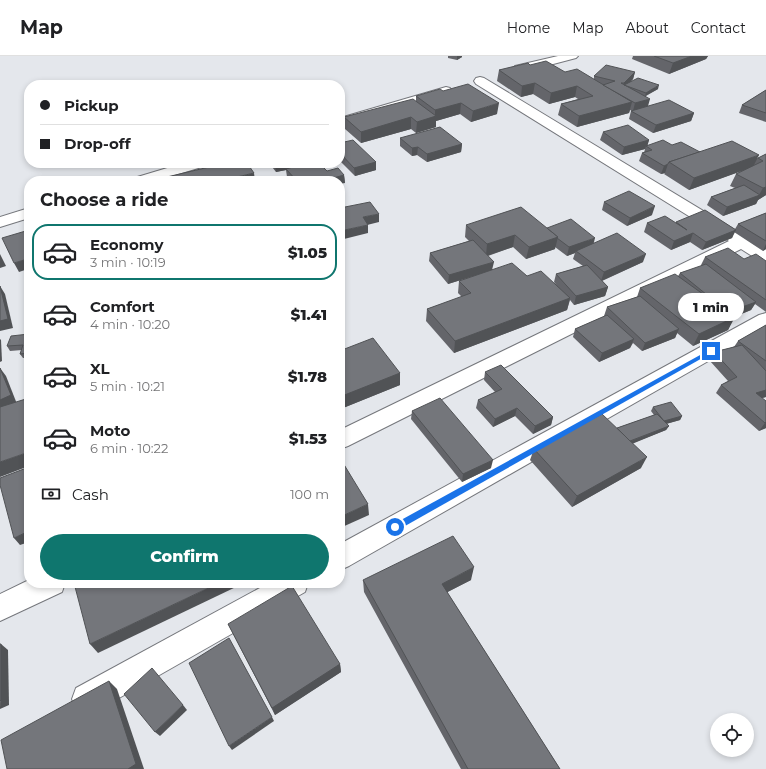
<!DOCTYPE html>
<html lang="en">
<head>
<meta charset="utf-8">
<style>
	body { margin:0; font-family:Montserrat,sans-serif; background:#f6f6f6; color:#202124; height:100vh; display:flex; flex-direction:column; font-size:15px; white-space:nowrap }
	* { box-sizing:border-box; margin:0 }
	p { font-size:13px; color:#757577 }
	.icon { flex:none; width:22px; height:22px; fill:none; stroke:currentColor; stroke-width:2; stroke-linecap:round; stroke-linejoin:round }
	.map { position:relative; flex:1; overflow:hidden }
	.side { position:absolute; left:24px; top:120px; width:321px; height:412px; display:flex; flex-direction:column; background:#fff; border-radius:16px; box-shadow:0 2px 6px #0003 }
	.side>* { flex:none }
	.banner { position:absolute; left:24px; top:24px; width:321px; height:88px; border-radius:16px; box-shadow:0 2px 6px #0003; display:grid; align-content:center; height:88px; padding:0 16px; background:#fff }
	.tools { position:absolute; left:710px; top:657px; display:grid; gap:8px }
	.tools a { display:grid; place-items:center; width:44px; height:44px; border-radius:50%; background:#fff; box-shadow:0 2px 6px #0003; font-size:20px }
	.end { position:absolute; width:18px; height:18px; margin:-9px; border:5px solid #1a73e8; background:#fff; box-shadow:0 0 0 2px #fff }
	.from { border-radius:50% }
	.bubble { position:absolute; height:28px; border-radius:14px; background:#fff; box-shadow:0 2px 6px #0003; font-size:13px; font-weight:800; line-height:28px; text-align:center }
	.banner b { display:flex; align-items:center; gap:14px; height:38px; font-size:15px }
	.banner b+b { border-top:1px solid #e0e0e0 }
	.banner i { width:10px; height:10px; background:#202124 }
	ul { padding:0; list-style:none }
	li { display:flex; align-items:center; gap:12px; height:56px; margin:0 8px 6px; padding:0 8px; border:2px solid transparent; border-radius:16px }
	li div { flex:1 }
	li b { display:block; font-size:15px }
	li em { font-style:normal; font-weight:800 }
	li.on { border-color:#0f766e }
	li>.icon { width:36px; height:36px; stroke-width:1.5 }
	h2 { padding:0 16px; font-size:18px; line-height:48px }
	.pay { display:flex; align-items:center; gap:10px; height:44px; padding:0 16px; font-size:15px }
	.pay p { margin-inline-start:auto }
	.action { display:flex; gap:8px; margin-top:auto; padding:8px 16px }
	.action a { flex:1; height:46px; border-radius:24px; background:#0f766e; color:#fff; font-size:16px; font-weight:800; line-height:46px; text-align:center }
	header { display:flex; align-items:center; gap:24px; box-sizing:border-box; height:56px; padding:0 20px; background:#fff; border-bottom:1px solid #e0e0e0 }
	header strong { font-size:19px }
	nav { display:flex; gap:22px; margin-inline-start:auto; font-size:14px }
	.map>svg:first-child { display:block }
</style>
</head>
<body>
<header>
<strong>Map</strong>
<nav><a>Home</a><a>Map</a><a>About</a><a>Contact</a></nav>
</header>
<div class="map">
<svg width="766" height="713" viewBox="0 0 766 713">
	<rect width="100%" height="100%" fill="#e4e7ec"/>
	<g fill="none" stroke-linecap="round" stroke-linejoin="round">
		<g stroke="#75777c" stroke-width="2">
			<g id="minor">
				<path d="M558,0H578L576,2L519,17L515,16L513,13L515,10Z"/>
				<path d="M480,21L484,22L766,193V206L760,205L741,193L348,390L340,393V374L729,185L476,28L474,25L476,22Z"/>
				<path d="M446,31L450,32L452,35L450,38L340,70V62Z"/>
				<path d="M184,107H207L205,110L155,125H131L134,122Z"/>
				<path d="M29,152V162L0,171V161Z"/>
				<path d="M766,257V272L349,510L340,514V488L759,259Z"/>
				<path d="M29,524V527H65L62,536L0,565V538Z"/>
				<path d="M269,527H308L305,536L98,654L87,658L76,654L72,643L76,632Z"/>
			</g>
		</g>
		<use href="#minor" fill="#fff" fill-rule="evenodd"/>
	</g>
	<g fill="#64656a" fill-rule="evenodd">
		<path d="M448,0H462V1L457,4L448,2Z"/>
		<path d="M633,0H708L706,3L669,18L632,3Z"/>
		<path d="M530,9L594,23V20L635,16L633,23L631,25L658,33L646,40L648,50L694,57L691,65L653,77L629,63L631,55H632L630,54L629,57L577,71L558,59L561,48L578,43L575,41L549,48L533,38L521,41L497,25L499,14Z"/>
		<path d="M766,34V66L739,57L742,49Z"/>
		<path d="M443,35L497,58L471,66L460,58L436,65V71L416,77L411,73L361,87L345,73L344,61L416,45V40Z"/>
		<path d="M603,76L649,84L647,90L672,89L700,96L758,102L766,98V139L758,144L756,148L723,160L707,149L711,141L735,132L730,130L736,118L741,115L689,134L664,118L665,117L661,118L639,105L642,97H644L645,93L622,99L600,84Z"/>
		<path d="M400,82L462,88L461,96L427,106L417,99L412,100L400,90Z"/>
		<path d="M340,87L376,106V114L355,120L340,105Z"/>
		<path d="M269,107H322V110L327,115L344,119L345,127L340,125H291L287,121L286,114L276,116Z"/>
		<path d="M604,146L652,159L627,170L602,154Z"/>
		<path d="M766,157V193L763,195L734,176L732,182L702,194L690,186L671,194L644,176L647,167H676V166L735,173L738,168Z"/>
		<path d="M466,169L547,172L593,187L643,206L602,225L608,231L605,240L574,249L570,244L567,254L454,297L426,265L427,253L462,241L458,237L459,225L474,220L448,228L429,205L430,197L469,185L465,181ZM513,191L526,203L555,193V191L567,200L575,197L573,203L583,210L556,218L554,226L557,230L527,220L492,214L488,200Z"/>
		<path d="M705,201L766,205V256L755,248L751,254L734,261L728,274L693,290L677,277L675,282L642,295L633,287L630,292L599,306L573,281L575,273L605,260H604L607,251L637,241L640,232L678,220L680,217L702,210L701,209Z"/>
		<path d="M766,269V341L762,342L766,372L759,375L716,337L721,329L728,325L710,305L714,296L734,291L738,285Z"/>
		<path d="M29,278V302H23L20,298L22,294L10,295L7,290Z"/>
		<path d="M340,291L342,294L400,317V329L343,352L340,347Z"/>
		<path d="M485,316L553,361L551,369L533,378L515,360L493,371L476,352L478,344L495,336L484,324Z"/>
		<path d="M653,351L682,360L680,364L666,368L669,370L666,374L633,387L641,412L572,451L530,404L534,393L617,372L654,359L651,355Z"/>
		<path d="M412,355L491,412L462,426L411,363Z"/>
		<path d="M363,524H471L447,536L560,713H461L364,536Z"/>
		<path d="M228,568L340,608L341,616L275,659Z"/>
	</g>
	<g fill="#515356">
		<path d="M457,0H462V1L457,4Z"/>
		<path d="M692,0H708L706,3L669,18L673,7Z"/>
		<path d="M635,16L633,23L622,35L624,27Z"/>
		<path d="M535,27L533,38L521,41L522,30Z"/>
		<path d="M659,29L658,33L645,40L646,37Z"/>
		<path d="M577,30L575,41L549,48L551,37Z"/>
		<path d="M650,43L648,50L633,55L635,47Z"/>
		<path d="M632,46L629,57L577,71L579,60Z"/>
		<path d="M461,47L460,58L436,65V71L416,77L417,66L435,60V54Z"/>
		<path d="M499,47L497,58L471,66L473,55Z"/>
		<path d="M694,57L691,65L653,77L656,69Z"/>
		<path d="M411,61V73L361,87V76Z"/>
		<path d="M649,84L647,91L646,90L645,93L622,99L624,91Z"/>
		<path d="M462,88L461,96L427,106V98Z"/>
		<path d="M418,91L417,99L412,100V92Z"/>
		<path d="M759,99L753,111L689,134L694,122Z"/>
		<path d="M376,106V114L355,120L354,112Z"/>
		<path d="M280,107H309L286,113V114L276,116L275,108Z"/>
		<path d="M668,108L665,117L661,118L664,110Z"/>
		<path d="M254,117L255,125H220Z"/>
		<path d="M344,119L345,127L340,128V125H323Z"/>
		<path d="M766,131V139L758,144L756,148L723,160L727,151L759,139L763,132Z"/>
		<path d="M655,150L652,159L627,170L630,162Z"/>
		<path d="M379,158V166L363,170V161Z"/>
		<path d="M368,169V177L340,184V175Z"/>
		<path d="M736,174L732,182L702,194L706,186Z"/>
		<path d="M693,177L690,186L671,194L674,185Z"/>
		<path d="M515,179L513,191L486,200L487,188Z"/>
		<path d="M558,181L555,193L526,203L529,191Z"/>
		<path d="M595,182L593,190L576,195L575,197L567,200L569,191Z"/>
		<path d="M766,188V193L763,195Z"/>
		<path d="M0,198L6,210L0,212Z"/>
		<path d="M646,198L643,206L601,225L604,216Z"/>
		<path d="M24,204L29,212V215L28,213L19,216L14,207Z"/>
		<path d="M494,206L492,214L448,228L449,219Z"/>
		<path d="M0,230L5,238L13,272L0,275Z"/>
		<path d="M608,231L605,240L574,249L576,240Z"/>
		<path d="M570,242L567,254L454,297L455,285Z"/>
		<path d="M756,246L751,254L724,265L728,256Z"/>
		<path d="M735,261L728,274L693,290L699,278Z"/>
		<path d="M679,273L675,282L642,295L645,287Z"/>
		<path d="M0,283L1,284L2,305L0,306Z"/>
		<path d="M634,283L630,292L599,306L602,297Z"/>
		<path d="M0,312L6,320L17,348L0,355Z"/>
		<path d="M400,317V329L343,352L342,340Z"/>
		<path d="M766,334V341L750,345L756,337Z"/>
		<path d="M517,352L515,360L493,371L495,363Z"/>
		<path d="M682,360L680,364L662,369L664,365Z"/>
		<path d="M553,361L551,369L533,378L535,370Z"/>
		<path d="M766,366V372L759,375L765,367Z"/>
		<path d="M669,370L666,374L622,392L624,388Z"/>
		<path d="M29,396V410L0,421V406Z"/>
		<path d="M647,401L641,412L572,451L577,440Z"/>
		<path d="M493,404L491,412L462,426L463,418Z"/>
		<path d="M368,448L369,459L340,472V461Z"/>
		<path d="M29,475V486L20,489L14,482Z"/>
		<path d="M474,511L471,524L440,540L442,528Z"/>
		<path d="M219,527H238V530L98,597L90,588Z"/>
		<path d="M1,588L8,594L9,649L0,653Z"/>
		<path d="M340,608L341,616L275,659L272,652Z"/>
		<path d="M109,625L117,633L144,713H128Z"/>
		<path d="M183,649L187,654L160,680L155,676Z"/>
		<path d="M272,661L274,665L232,694L229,690Z"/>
	</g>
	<g fill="#74767b" stroke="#515356">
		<path d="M654,0H692L673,7Z"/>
		<path d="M546,5L565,16L577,13L632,46L579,60L561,48L593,40L577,30L551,37L535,27L522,30L499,14L528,7L530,9Z"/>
		<path d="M606,9L635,16L624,27H621L650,43L635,47L603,29L615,25L594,20Z"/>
		<path d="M638,22L659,29L646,37L624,29Z"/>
		<path d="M468,28L499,47L473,55L461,47L435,54L416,40L440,33L443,35Z"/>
		<path d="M766,34V57L742,49Z"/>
		<path d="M413,43L436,60L417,66L411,61L361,76L344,61Z"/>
		<path d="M669,44L694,57L656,69L631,55Z"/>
		<path d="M628,69L649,84L624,91L603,76Z"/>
		<path d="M440,71L462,88L427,98L418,91L412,92L400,82Z"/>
		<path d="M353,84L376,106L354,112L340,97V87Z"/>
		<path d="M663,84L672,89L681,86L700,96L669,106L668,108L664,110L642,97L652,94L646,90Z"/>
		<path d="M732,85L759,99L694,122L669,106Z"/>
		<path d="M766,98V131L763,132L736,118L763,105L758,102Z"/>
		<path d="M226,107H247L254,117L220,125H150Z"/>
		<path d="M307,107H319L327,115L338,112L344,119L323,125H297L286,113Z"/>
		<path d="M744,129L760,139L727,151L711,141Z"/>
		<path d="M629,135L655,150L630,162L604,146Z"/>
		<path d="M370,146L379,158L363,161L368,169L340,175V152Z"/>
		<path d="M521,151L558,181L529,191L515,179L487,188L466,169Z"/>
		<path d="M705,154L736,174L706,186L693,177L674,185L647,167L665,160L687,174L676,166Z"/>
		<path d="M766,157V185L738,168Z"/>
		<path d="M571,163L595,182L569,191L557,182L558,181L547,172Z"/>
		<path d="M29,174V212H28L24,204L14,207L2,182Z"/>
		<path d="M617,177L646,198L604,216L576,195Z"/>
		<path d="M473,184L494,206L449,219L430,197Z"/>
		<path d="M728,192L744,203L756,198L766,205V244L705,201Z"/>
		<path d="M512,207L527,220L541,215L570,242L455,285L427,253L471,237L459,225Z"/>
		<path d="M706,208L756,246L728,256L680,217Z"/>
		<path d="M587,209L608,231L576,240L556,218Z"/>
		<path d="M675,218L735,261L699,278L640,232Z"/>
		<path d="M0,230L8,263L0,265Z"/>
		<path d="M640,240L679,273L645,287L607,251Z"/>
		<path d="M607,259L634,283L602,297L575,273Z"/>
		<path d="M766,269V305L738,285Z"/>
		<path d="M29,278V297L20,298L23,289L7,290L11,280Z"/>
		<path d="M373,282L400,317L342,340L340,336V291L342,294Z"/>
		<path d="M742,289L766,315V334L756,337L766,345V366L765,367L721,329L737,321L714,296Z"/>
		<path d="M501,309L553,361L535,370L517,352L495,363L478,344L502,333L485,316Z"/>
		<path d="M0,312L11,339L0,344Z"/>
		<path d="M29,342V396L0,406V351Z"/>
		<path d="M440,342L493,404L463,418L412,355Z"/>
		<path d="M671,346L682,360L664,365L653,351Z"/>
		<path d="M602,358L647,401L577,440L534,393Z"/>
		<path d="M657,358L669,370L630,385L617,372Z"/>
		<path d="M340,402L368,448L340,461Z"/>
		<path d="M29,411V475L14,482L0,429V422Z"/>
		<path d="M453,480L474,511L442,528L560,713H468L363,524Z"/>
		<path d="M74,527H219L90,588Z"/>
		<path d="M292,530L340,608L272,652L228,568Z"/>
		<path d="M229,582L272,661L229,690L189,607Z"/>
		<path d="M0,588H1V644L0,645Z"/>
		<path d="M152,612L183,649L155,676L124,638Z"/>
		<path d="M109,625L136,708L128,713H7L1,684Z"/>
	</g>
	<path fill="#1a73e8" d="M711,293L714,295L713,296L398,474H392V469Z"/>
</svg>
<div class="tools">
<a><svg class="icon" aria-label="locate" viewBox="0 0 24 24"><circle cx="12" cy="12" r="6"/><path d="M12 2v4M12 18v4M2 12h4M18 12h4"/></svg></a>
</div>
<i class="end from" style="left:395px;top:471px"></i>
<i class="end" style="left:711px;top:295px"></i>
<div class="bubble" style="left:678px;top:237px;width:66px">1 min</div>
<div class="banner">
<b><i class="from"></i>Pickup</b>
<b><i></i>Drop-off</b>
</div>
<section class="side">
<h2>Choose a ride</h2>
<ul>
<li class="on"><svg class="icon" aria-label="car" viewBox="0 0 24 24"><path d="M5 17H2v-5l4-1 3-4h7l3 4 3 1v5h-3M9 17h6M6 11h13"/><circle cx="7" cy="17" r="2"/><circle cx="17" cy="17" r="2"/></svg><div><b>Economy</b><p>3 min · 10:19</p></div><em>$1.05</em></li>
<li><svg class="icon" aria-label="car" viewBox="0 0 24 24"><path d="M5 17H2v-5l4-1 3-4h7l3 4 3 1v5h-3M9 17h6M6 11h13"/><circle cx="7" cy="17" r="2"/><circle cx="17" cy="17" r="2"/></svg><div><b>Comfort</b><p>4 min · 10:20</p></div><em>$1.41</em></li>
<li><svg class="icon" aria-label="car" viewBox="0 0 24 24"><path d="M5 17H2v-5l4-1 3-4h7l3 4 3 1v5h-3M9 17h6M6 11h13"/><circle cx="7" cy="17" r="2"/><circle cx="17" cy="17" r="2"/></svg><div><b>XL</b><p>5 min · 10:21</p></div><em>$1.78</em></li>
<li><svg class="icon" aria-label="car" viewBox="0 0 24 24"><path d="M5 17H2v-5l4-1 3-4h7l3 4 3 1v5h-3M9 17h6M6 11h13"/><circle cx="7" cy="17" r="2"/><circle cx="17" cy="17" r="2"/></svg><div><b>Moto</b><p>6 min · 10:22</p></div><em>$1.53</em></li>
</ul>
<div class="pay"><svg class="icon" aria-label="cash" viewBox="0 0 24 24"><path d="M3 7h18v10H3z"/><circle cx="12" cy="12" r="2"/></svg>Cash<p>100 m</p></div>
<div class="action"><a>Confirm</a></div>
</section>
</div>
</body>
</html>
